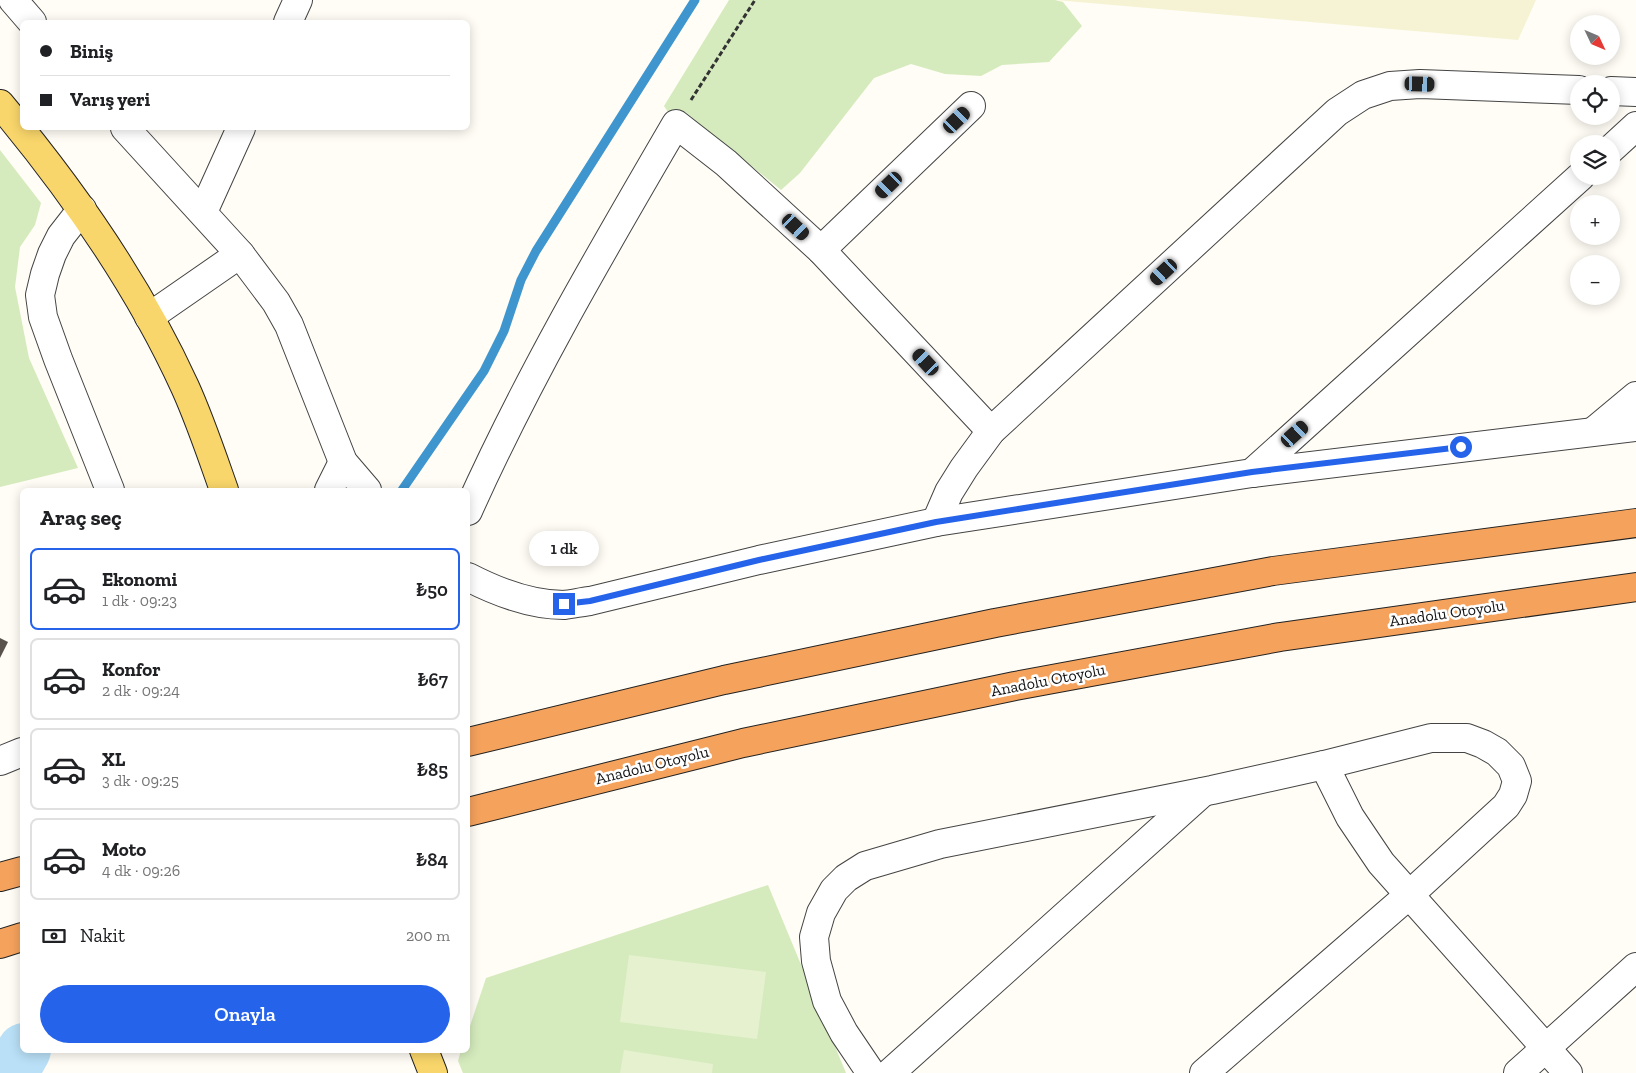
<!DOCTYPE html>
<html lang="tr">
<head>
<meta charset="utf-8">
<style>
	body { margin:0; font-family:"Zilla Slab",serif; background:#f6f6f6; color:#202124; height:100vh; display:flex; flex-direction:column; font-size:19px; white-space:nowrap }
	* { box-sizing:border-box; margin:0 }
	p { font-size:16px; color:#757577 }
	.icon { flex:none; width:28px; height:28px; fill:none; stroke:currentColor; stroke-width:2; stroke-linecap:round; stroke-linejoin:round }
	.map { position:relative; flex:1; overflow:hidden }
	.side { position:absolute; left:20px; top:488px; width:450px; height:565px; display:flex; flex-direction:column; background:#fff; border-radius:8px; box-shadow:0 2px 12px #0003 }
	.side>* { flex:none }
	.guide { position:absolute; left:20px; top:20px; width:450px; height:110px; border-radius:8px; box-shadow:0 2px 12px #0003; display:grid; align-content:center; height:110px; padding:0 20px; background:#fff }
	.needle { width:32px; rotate:134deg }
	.fabs { position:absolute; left:1570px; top:15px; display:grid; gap:10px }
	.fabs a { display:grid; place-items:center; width:50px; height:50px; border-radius:50%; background:#fff; box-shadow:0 2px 12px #0003; font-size:25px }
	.end { position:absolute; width:22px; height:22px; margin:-11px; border:6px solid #2563eb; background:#fff; box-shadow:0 0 0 2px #fff }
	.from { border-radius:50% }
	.bubble { position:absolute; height:35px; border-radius:18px; background:#fff; box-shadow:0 2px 12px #0003; font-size:16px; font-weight:600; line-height:35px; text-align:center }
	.car { position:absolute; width:15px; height:30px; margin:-15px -8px; border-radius:6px; box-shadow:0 0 4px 1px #0007; background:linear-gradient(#222 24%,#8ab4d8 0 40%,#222 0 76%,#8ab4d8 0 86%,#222 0) }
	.guide b { display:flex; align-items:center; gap:18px; height:48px; font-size:19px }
	.guide b+b { border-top:1px solid #e0e0e0 }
	.guide i { width:12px; height:12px; background:#202124 }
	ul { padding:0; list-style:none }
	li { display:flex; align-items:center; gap:15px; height:82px; margin:0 10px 8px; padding:0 10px; border:2px solid #e0e0e0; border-radius:8px }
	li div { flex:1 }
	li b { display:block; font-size:19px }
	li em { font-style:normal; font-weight:600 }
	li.on { border-color:#2563eb }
	li>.icon { width:45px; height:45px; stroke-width:1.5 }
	h2 { padding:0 20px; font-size:22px; line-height:60px }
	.pay { display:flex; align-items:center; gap:12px; height:55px; padding:0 20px; font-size:19px }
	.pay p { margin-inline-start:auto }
	.cta { display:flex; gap:10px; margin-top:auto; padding:10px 20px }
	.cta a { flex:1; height:58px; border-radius:30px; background:#2563eb; color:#fff; font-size:20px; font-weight:600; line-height:58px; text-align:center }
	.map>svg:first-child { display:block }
</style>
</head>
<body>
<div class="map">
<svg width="1636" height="1073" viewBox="0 0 1636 1073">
	<rect width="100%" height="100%" fill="#fffdf5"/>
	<path fill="#f6f3d4" d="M1055,0H1536L1518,40Z"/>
	<g fill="#d5ebbd">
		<path d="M729,0H1055L1063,2L1082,26L1049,62L1002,65L981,76L945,74L911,64L874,78L800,173L781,190L684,111L676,124L664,106Z"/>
		<path d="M0,150L41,203L35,225L20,247L15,287L29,358L78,468L0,487Z"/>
		<path d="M768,885L846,1073H463L458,1061L461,1050H468V1032L486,978Z"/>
	</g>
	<g fill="#e6f2cf">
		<path d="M629,955L766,972L757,1039L620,1022Z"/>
		<path d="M624,1050L713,1064L712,1073H620Z"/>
	</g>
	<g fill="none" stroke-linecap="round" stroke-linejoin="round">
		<path stroke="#3f96cf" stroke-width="9" d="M402,490L484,371L504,331L521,280L536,251L695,0"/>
		<path stroke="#b9e0f7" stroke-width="54" d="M11,1073L24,1050"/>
	</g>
	<path fill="#5a524d" d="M0,638L8,642L0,658Z"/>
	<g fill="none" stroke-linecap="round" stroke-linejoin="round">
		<g stroke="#444" stroke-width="30">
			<g id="minor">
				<path d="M13,0L32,22"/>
				<path d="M288,22L298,0"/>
				<path d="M1611,91L1636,92"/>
				<path d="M125,128L240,254"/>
				<path d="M1611,149L1636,126"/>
				<path d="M82,209L61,236L52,254L45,274L40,295L43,317L58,359L110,490"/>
				<path d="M203,212L241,128"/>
				<path d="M821,250L971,106"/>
				<path d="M149,317L240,254L276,302L289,325L343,462L367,490"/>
				<path d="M1594,431L1636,396"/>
				<path d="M1252,473L1581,176"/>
				<path d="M329,490L343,462"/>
				<path d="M468,511C528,377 602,251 676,124L726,163L821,250L991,431"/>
				<path d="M936,522L949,492L964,468L991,431L1337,112L1363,95L1390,86L1420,84L1579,90"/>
				<path d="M468,577C497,592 530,605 564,605C572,604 582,602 590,601L759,560L936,522L1252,473L1636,427"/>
				<path d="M0,761L22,752"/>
				<path d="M1324,765L1350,817L1381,863L1568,1073"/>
				<path d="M871,1073L844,1033L827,1001L816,961L814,937L821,913L834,890L846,878L865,866L940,844L1212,790L1324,765L1431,738H1467L1483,744L1497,752L1511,766L1517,781L1513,795L1506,806L1409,895L1204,1073"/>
				<path d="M890,1073L1203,792"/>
				<path d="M1518,1073L1636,967"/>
			</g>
		</g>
		<g stroke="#222" stroke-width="30">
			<g id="major">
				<path d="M0,104C72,190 138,284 185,387C200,420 212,456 224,490"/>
				<path d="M424,1050L433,1073"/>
			</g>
		</g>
		<g stroke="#222" stroke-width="30">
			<g id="highway">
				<path d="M468,742L724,680L995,623L1273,571L1636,523"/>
				<path d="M468,812L743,743L1015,686L1280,637L1636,587"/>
				<path d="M0,877L22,871"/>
				<path d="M0,944L22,937"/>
			</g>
		</g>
		<path stroke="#333" stroke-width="3" stroke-dasharray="5 2.5" stroke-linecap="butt" d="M691,100L755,0"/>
		<use href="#minor" stroke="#fff" stroke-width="28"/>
		<use href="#major" stroke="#f9d66b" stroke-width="28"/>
		<use href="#highway" stroke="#f5a25d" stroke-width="28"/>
	</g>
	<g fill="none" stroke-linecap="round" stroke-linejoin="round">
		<path stroke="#2563eb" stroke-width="6" d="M564,604L590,601L759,560L936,522L1252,472L1461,447"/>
	</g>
	<g text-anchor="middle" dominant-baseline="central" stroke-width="5" stroke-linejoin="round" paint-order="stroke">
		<g font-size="16" fill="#111" stroke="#fff">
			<text transform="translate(1447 613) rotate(-8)">Anadolu Otoyolu</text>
			<text transform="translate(1048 680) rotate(-11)">Anadolu Otoyolu</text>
			<text transform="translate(652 765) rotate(-14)">Anadolu Otoyolu</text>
		</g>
	</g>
</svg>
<div class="fabs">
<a><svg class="needle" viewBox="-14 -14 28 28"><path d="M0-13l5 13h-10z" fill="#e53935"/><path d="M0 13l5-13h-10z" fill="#757577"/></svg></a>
<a><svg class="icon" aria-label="locate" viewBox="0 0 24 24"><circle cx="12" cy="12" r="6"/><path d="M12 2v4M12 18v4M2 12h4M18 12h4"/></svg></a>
<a><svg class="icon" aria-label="layers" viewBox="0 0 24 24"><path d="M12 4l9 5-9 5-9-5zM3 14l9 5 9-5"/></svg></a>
<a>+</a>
<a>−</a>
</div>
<i class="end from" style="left:1461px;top:447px"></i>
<i class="end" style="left:564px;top:604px"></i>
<div class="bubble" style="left:529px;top:531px;width:70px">1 dk</div>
<i class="car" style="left:1420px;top:84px;rotate:92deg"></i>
<i class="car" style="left:957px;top:120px;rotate:46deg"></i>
<i class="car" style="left:889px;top:185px;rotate:226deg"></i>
<i class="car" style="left:796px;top:227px;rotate:133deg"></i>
<i class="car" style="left:1164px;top:272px;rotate:227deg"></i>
<i class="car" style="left:926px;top:362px;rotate:317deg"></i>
<i class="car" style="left:1295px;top:434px;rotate:48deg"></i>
<div class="guide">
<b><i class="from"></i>Biniş</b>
<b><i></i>Varış yeri</b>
</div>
<section class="side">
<h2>Araç seç</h2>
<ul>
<li class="on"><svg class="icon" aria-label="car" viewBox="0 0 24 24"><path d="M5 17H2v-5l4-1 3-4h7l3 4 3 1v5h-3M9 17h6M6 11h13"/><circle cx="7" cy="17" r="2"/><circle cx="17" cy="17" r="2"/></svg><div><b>Ekonomi</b><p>1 dk · 09:23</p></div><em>₺50</em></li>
<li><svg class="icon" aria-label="car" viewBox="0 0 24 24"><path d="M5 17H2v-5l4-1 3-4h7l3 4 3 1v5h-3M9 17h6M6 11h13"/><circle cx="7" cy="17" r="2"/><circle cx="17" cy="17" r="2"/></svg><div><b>Konfor</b><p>2 dk · 09:24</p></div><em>₺67</em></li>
<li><svg class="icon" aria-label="car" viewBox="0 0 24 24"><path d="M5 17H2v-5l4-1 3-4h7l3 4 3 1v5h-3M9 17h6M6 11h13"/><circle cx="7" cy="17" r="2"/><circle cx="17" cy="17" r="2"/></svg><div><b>XL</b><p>3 dk · 09:25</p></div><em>₺85</em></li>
<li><svg class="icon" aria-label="car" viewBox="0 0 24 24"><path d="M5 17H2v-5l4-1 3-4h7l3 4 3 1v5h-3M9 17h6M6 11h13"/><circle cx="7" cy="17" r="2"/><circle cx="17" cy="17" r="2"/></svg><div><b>Moto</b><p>4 dk · 09:26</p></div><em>₺84</em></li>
</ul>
<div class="pay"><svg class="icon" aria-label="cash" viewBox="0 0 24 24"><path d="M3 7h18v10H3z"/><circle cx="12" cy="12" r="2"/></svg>Nakit<p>200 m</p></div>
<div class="cta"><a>Onayla</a></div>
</section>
</div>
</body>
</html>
